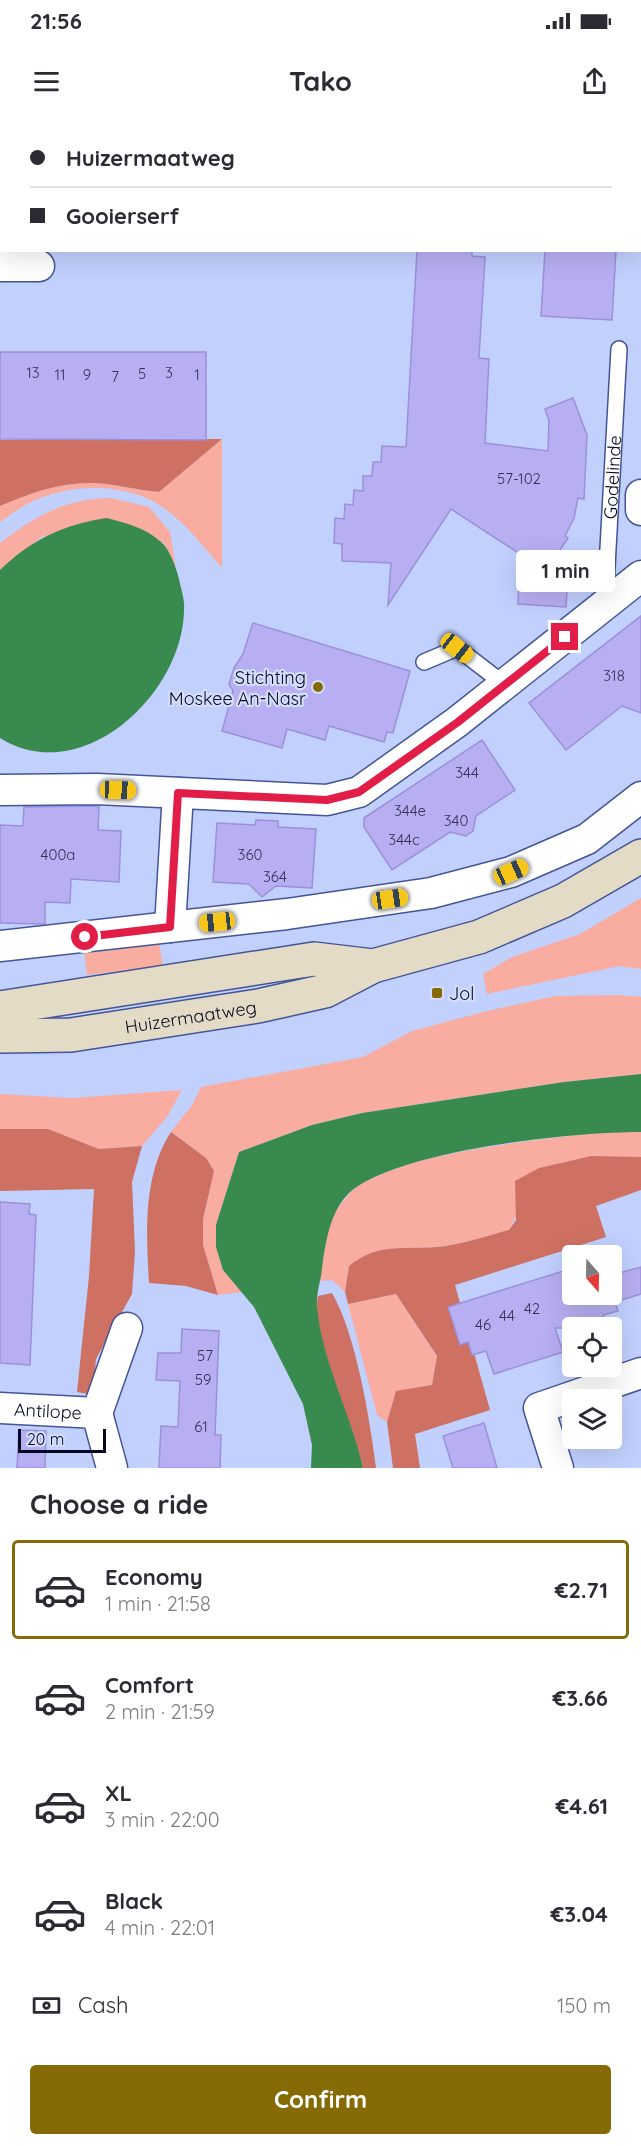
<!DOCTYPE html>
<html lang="en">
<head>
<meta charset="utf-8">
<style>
	body { margin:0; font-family:Quicksand,sans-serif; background:#f2f2f3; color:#2b2b33; height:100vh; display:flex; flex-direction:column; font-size:22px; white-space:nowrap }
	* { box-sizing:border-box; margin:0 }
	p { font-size:20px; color:#7c7c81 }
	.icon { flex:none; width:33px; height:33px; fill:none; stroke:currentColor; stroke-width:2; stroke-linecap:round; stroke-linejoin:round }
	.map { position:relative; height:1348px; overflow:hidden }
	.details { display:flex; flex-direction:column; background:#fff; flex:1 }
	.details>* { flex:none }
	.hud { position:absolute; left:0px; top:0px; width:642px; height:132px; box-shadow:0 6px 24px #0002; display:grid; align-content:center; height:132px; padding:0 30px; background:#fff }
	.needle { width:39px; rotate:160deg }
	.controls { position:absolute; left:562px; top:1125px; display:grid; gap:12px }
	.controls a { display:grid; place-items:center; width:60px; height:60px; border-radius:6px; background:#fff; box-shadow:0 6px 24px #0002; font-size:30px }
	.scale { position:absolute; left:18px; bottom:15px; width:88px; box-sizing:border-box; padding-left:6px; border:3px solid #040822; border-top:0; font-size:16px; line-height:21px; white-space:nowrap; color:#040822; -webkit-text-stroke:4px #d3defc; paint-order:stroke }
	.end { position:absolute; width:27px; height:27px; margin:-14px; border:8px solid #e11d48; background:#fff; box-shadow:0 0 0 3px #fff }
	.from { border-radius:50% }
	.bubble { position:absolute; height:42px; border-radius:6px; background:#fff; box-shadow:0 6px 24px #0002; font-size:20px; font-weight:700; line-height:42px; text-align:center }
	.car { position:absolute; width:18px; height:36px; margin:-18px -9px; border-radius:8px; box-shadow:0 0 4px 2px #0007; background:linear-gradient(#f5c518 24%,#345 0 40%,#f5c518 0 76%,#345 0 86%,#f5c518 0) }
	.hud b { display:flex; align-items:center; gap:21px; height:57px; font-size:22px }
	.hud b+b { border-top:2px solid #e1e1e2 }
	.hud i { width:15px; height:15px; background:#2b2b33 }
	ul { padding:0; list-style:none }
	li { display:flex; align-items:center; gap:18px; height:99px; margin:0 12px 9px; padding:0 18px; border:3px solid transparent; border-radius:6px }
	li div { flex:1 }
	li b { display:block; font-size:22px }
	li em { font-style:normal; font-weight:700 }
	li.on { border-color:#866a05 }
	li>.icon { width:54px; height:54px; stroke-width:1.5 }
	h2 { padding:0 30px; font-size:27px; line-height:72px }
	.pay { display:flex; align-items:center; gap:15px; height:66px; padding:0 30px; font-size:22px }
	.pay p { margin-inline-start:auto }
	.cta { display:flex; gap:12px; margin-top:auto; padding:12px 30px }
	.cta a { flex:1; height:69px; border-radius:6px; background:#866a05; color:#fff; font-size:24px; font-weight:700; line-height:69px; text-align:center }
	.status { display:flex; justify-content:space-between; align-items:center; height:42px; padding:0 30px; background:#fff; direction:ltr }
	.status svg { height:16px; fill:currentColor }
	header { display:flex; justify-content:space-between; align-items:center; height:78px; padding:0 30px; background:#fff; font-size:27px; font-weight:700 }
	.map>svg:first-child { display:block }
</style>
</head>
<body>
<div class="status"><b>21:56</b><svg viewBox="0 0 49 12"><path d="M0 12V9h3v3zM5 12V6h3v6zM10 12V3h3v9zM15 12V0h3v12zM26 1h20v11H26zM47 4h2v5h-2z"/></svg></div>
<header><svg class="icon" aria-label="menu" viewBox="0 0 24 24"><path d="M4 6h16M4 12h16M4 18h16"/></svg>Tako<svg class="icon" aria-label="share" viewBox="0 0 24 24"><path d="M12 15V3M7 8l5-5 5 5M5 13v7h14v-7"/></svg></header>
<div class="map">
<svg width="641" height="1348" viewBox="0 0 641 1348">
	<rect width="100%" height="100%" fill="#c1d0fd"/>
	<g fill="#f8ada0">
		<path d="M222,319V448C204,427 187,405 164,388C126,361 67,363 27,384C18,389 9,396 0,402V386C30,373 61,362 94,363C115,364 137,370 159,372Z"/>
		<path d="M111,378L149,387L170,412L176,449L163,422L43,416L0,450V423C37,395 64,379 111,378Z"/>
		<path d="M641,778V849L620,846L487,874L483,854L512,837L580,814Z"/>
		<path d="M159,822L163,846L87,855L84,831Z"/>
		<path d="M619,875L641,877V954L564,962L362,993L312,1005L239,1032L216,1105L223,1150L242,1172L218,1175L203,1125V1099L214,1051L206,1038L171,1012L192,985L201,967L363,937L412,911L483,892L556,876Z"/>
		<path d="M182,970L167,997L142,1026L99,1029L48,1009H0V974L72,978Z"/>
		<path d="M599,1012H641V1037L591,1036L539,1048L509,1110C486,1116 461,1125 437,1127C402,1130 379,1122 349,1146L345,1172L332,1160L320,1161C323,1140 324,1113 334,1094C339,1086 350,1071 358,1066C416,1030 530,1022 599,1012Z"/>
		<path d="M396,1174L437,1237L432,1265L396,1272L387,1302L377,1295L348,1184Z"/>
	</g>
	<g fill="#ce7162">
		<path d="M222,319L159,372C137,370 115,364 94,363C61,362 30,373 0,386V320Z"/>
		<path d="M0,1009H48L99,1029L142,1026L132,1062L135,1132L132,1174L96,1239L93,1275L77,1272L89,1156L94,1069L0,1071Z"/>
		<path d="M171,1012L206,1038L214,1051L203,1099V1125L218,1175L186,1166L149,1163C146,1112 143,1055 171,1012Z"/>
		<path d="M591,1036L641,1037V1070L596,1086L606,1117L455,1165L490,1290L415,1314L420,1348H393L387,1302L396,1271L432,1265L437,1236L396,1174L348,1184L345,1172L349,1146C379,1122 402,1130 437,1127C461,1125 486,1116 509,1110L516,1100L515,1061L539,1048Z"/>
		<path d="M332,1173C356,1214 370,1300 376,1348H363C353,1303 309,1217 318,1176Z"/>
	</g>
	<g fill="#388a4f">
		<path d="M107,398C126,403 146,408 161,422C170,429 176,448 179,459C181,469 185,480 184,490C183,574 82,669 0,618V450C31,420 64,404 107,398Z"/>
		<path d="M641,954V1012C571,1012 416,1029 358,1066C329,1084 325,1126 321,1156C319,1166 316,1177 317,1187C322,1243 351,1293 363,1348H311L312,1325L303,1284L254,1187L223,1150L216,1127V1105L239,1032L312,1005L362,993L564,962Z"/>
	</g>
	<g fill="#b8aff3" stroke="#9b90da" stroke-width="1.5">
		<path d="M417,130H472V136L485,137L479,238L489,239L485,323L548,331L549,301L545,289L573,278L587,315L584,379L578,378L574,398L565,416L568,418L546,451L451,389L388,485L391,443L342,441V424L334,423L335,398L344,399L345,384L353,385L354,370L363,371V356H372L373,342H381L382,326L406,327Z"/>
		<path d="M545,130H616L612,200L541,196Z"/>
		<path d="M0,232H206V320L0,319Z"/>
		<path d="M519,452L568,455L566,487L518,484Z"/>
		<path d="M641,496V593L622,586L566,630L529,583Z"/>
		<path d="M253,503L410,551L393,613L387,612L384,622L329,606L325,620L287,609L282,628L222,611L233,571L229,564L234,548L243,534Z"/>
		<path d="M482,620L515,670L476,696L473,711L466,716L450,712L392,750L364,707V698Z"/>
		<path d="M99,686L98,710L121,711L119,762L71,759L70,783L45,782V804L0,803V705L23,706L24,687Z"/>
		<path d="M256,700L278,701V707L316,709L312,768L276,766L262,777L249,764L213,762L217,703L255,705Z"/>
		<path d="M0,1082L30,1084L29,1094L36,1095L30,1245L0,1243Z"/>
		<path d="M641,1147V1174L615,1182L618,1191L603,1195L608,1208H555L563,1232L494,1254L486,1231L472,1235L468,1222L460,1225L448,1187L573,1148V1174H612V1155Z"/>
		<path d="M182,1209L219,1211L215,1315H221L220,1348H159L161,1306L178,1307L180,1261L156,1260L158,1233H181Z"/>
		<path d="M484,1303L497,1348H453L443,1316Z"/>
		<path d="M19,1310L46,1311L45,1348H17Z"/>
	</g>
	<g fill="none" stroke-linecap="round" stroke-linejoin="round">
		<g stroke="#435597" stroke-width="18">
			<g id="lane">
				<path id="s1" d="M605,483L619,229"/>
				<path d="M424,542L457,528L504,564"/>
			</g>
		</g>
		<g stroke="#435597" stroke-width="33">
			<g id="street">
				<path d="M0,146H39"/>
				<path d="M641,375V390"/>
				<path d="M0,670L97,669L327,680L359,672L457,602L641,456"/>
				<path d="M170,807L178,673"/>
				<path d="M0,826L287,794L431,773L511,752L587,719L641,677"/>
				<path id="s2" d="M0,1288L97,1293L112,1348"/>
				<path d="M97,1293L127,1208"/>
				<path d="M558,1348L539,1288L641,1253"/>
			</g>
		</g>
		<g stroke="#435597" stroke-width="36">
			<g id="secondary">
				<path d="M0,888L314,839L373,846"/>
				<path id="s3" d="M0,916L71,915L258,886L325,871L373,846L479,817L563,781L641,736"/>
			</g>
		</g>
		<use href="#lane" stroke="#fff" stroke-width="15"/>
		<use href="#street" stroke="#fff" stroke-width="30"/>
		<use href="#secondary" stroke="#e3dbc5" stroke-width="33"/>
	</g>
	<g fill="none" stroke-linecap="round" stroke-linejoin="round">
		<path stroke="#e11d48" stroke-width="8" d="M85,817L170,807L178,673L327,680L359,672L458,602L565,517"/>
	</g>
	<g fill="#866a05" stroke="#d3defc" stroke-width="2">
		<circle cx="318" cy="567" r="6"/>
		<rect x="431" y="867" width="12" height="12" rx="3"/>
	</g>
	<g text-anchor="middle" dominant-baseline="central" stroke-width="4.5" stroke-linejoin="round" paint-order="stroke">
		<g font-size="15" fill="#313256">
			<text x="33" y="252">13</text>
			<text x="169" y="252">3</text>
			<text x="142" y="253">5</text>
			<text x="60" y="254">11</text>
			<text x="87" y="254">9</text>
			<text x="197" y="254">1</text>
			<text x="115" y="256">7</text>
			<text x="519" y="358">57-102</text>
			<text x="614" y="555">318</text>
			<text x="467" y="652">344</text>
			<text x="410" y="690">344e</text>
			<text x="456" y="700">340</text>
			<text x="404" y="719">344c</text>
			<text x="58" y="734">400a</text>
			<text x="250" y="734">360</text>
			<text x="275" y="756">364</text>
			<text x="532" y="1188">42</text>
			<text x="507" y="1195">44</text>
			<text x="483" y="1204">46</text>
			<text x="205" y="1235">57</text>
			<text x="203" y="1259">59</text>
			<text x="201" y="1306">61</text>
		</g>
		<g font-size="18" fill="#040822" stroke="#d3defc">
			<text stroke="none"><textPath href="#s1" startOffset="126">Godelinde</textPath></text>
			<text stroke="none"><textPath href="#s3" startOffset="192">Huizermaatweg</textPath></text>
			<text stroke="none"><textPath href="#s2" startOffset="48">Antilope</textPath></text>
		</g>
		<g font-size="18" fill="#040822" stroke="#d3defc" text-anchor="end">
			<text x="306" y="557">Stichting<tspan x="306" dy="21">Moskee An-Nasr</tspan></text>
			<text x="449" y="873" text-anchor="start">Jol</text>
		</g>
	</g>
</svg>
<div class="controls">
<a><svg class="needle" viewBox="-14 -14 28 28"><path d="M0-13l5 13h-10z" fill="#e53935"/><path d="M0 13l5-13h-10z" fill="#7c7c81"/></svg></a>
<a><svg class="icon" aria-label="locate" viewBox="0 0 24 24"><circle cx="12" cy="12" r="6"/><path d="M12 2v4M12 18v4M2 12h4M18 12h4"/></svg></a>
<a><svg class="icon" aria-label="layers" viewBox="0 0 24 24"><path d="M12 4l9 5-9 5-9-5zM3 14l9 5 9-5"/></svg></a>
</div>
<div class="scale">20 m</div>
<i class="end from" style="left:85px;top:817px"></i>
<i class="end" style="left:565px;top:517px"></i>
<div class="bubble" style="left:516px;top:430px;width:99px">1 min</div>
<i class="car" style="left:457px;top:528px;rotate:128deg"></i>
<i class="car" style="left:118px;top:670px;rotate:92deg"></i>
<i class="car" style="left:511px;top:752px;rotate:66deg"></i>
<i class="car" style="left:390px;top:779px;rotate:82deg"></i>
<i class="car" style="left:217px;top:802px;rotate:264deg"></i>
<div class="hud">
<b><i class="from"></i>Huizermaatweg</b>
<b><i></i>Gooierserf</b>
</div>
</div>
<section class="details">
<h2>Choose a ride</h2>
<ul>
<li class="on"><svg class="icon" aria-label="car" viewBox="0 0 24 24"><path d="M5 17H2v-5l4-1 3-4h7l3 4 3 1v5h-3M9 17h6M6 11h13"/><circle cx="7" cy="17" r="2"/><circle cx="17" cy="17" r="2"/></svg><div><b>Economy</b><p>1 min · 21:58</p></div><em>€2.71</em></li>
<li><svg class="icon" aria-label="car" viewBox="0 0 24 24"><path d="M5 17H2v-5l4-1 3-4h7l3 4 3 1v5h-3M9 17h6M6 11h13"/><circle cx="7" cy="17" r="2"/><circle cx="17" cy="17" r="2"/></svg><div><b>Comfort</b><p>2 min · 21:59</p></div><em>€3.66</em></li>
<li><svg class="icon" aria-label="car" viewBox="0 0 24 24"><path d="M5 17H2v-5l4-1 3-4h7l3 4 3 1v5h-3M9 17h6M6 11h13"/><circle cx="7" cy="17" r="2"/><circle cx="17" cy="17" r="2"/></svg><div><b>XL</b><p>3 min · 22:00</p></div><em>€4.61</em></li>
<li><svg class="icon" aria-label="car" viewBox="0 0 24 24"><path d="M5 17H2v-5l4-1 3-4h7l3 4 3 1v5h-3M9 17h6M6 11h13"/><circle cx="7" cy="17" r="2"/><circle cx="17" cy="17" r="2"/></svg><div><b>Black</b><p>4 min · 22:01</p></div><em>€3.04</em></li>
</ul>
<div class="pay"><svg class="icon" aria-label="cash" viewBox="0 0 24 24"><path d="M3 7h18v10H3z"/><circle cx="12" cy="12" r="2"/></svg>Cash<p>150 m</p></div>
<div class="cta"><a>Confirm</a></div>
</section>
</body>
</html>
